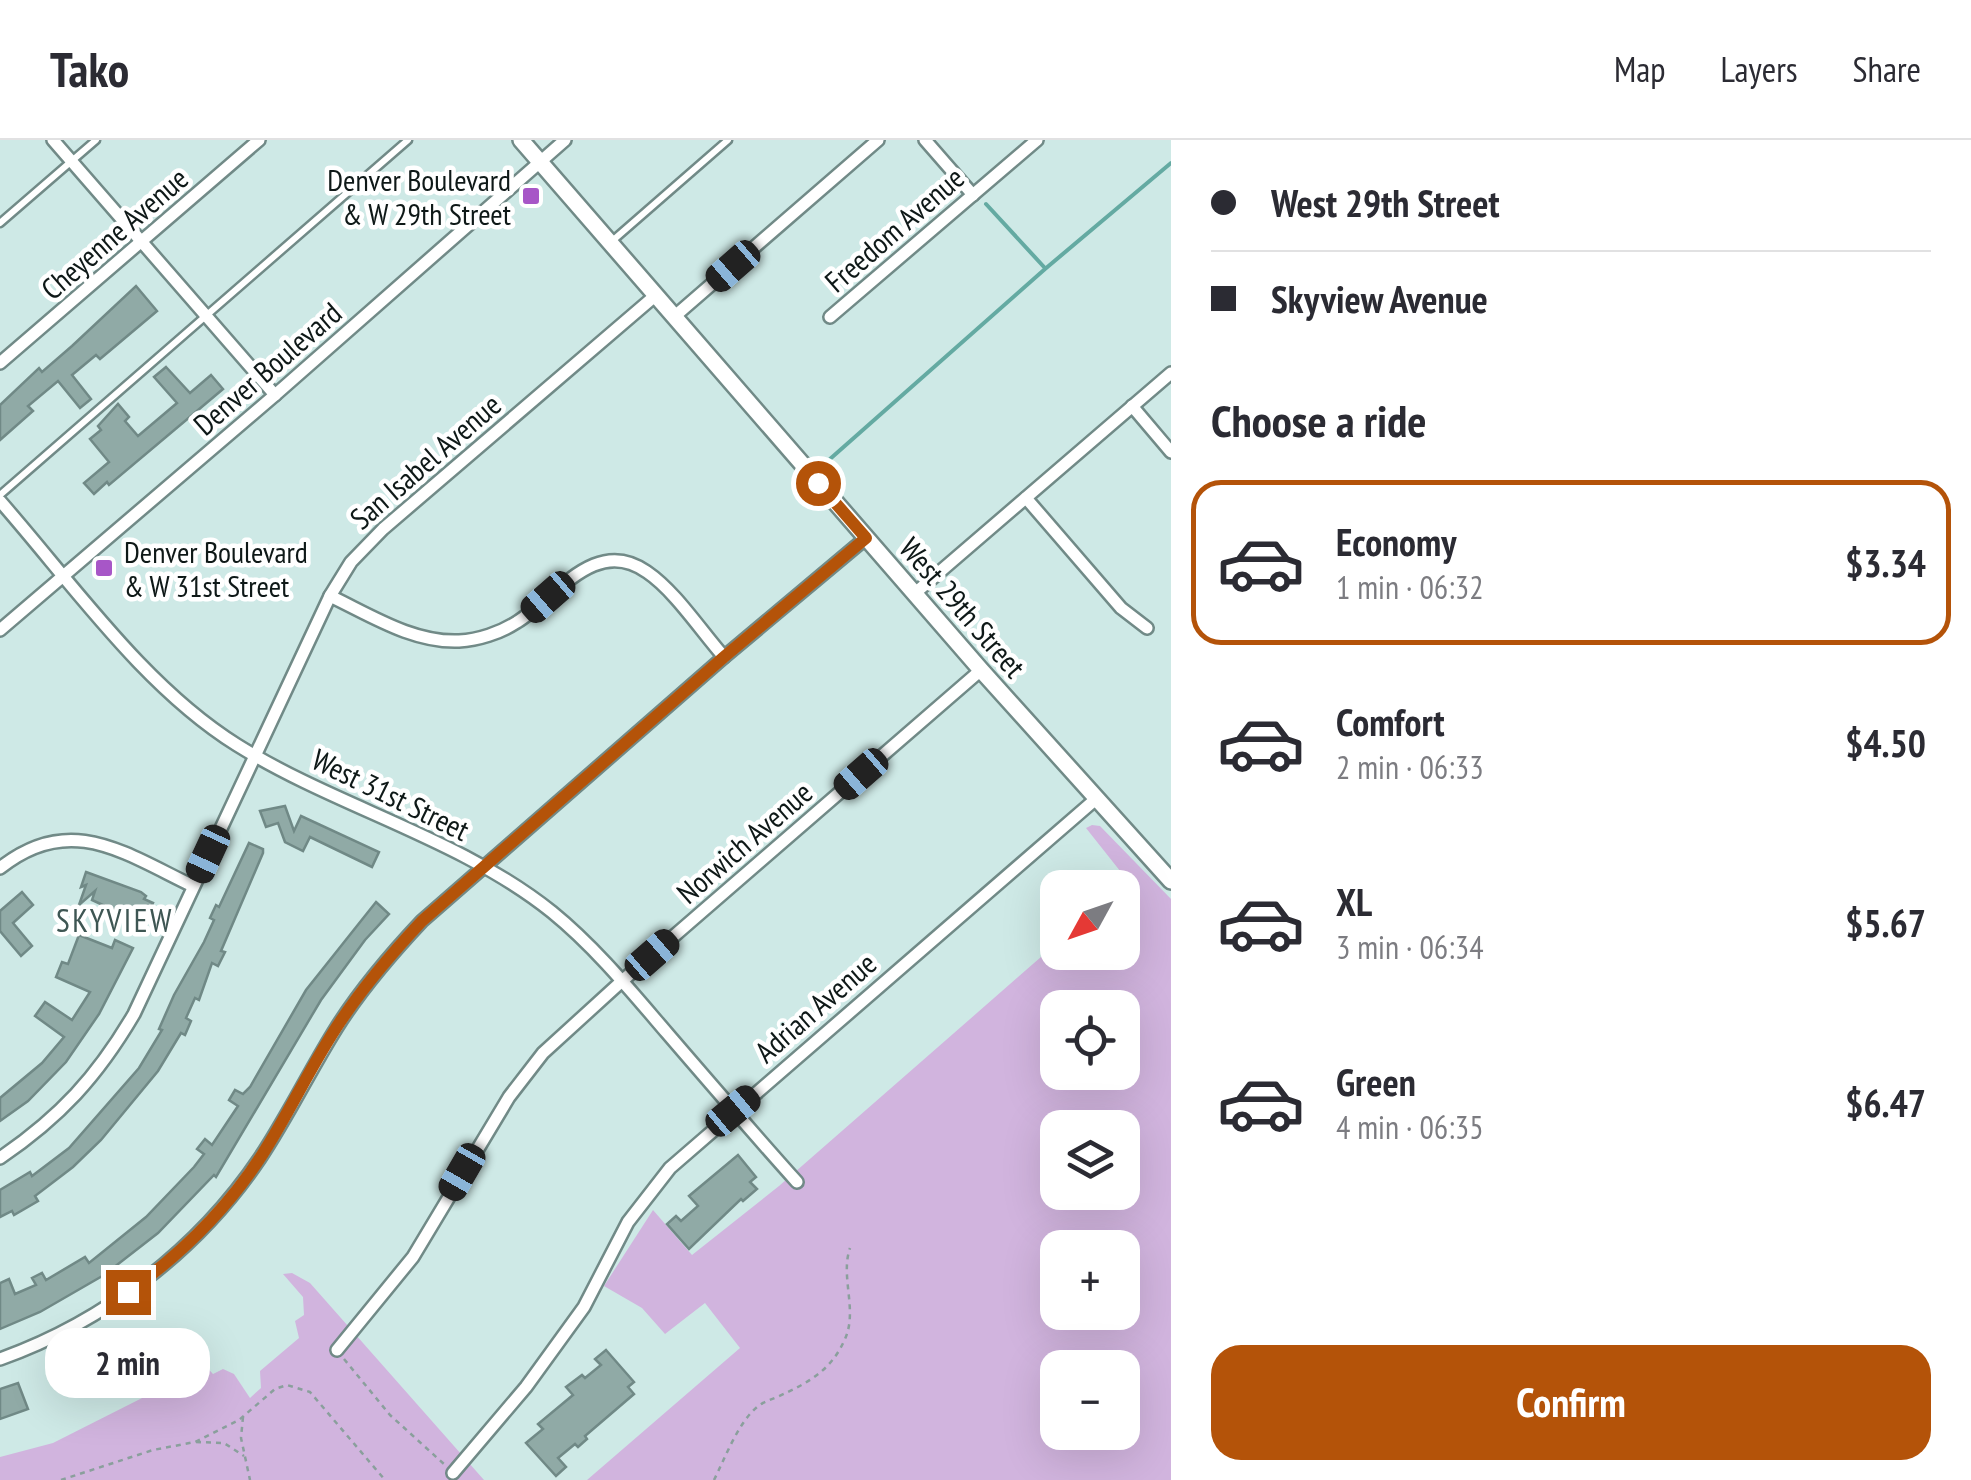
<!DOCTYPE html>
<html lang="en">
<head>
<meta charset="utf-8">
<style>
	body { margin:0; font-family:"PT Sans Narrow",sans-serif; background:#f7f7f7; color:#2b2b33; height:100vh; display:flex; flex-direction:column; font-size:38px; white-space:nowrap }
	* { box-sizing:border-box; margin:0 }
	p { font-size:32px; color:#7c7c81 }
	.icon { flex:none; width:55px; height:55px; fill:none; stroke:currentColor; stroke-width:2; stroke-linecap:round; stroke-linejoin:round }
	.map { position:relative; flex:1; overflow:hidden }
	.drawer { display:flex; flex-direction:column; background:#fff; width:800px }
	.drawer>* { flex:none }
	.hud { display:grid; align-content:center; height:220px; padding:0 40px; background:#fff }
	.needle { width:65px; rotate:230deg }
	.controls { position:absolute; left:1040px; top:730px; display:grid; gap:20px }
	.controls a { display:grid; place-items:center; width:100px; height:100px; border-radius:20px; background:#fff; box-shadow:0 10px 40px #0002; font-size:50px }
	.end { position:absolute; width:45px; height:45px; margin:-22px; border:12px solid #b45309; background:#fff; box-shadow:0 0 0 5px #fff }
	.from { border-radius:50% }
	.bubble { position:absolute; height:70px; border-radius:30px; background:#fff; box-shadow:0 10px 40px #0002; font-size:32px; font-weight:700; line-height:70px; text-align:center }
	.car { position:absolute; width:30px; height:60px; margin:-30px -15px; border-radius:12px; box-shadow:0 0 8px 2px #0007; background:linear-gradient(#222 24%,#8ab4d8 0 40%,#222 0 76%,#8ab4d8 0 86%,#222 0) }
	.hud b { display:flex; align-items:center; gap:35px; height:95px; font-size:38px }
	.hud b+b { border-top:2px solid #e1e1e2 }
	.hud i { width:25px; height:25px; background:#2b2b33 }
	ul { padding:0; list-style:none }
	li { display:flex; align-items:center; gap:30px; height:165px; margin:0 20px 15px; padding:0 20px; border:5px solid transparent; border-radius:30px }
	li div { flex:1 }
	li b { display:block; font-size:38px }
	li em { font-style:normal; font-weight:700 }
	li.active { border-color:#b45309 }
	li>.icon { width:90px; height:90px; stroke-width:1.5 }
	h2 { padding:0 40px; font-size:45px; line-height:120px }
	.cta { display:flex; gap:20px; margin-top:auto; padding:20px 40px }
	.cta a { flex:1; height:115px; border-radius:30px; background:#b45309; color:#fff; font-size:40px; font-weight:700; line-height:115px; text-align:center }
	header { display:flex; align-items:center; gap:60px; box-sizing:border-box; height:140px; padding:0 50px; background:#fff; border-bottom:2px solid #e1e1e2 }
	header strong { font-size:48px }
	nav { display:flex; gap:55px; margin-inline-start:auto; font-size:35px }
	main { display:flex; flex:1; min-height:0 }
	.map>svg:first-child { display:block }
</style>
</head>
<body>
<header>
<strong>Tako</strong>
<nav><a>Map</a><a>Layers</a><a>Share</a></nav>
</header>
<main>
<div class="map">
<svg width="1171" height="1340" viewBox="0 0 1171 1340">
	<rect width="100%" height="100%" fill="#cee9e6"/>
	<g fill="#d1b4de" fill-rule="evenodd">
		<path d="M1092,685L1100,686L1171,759V1340H587L740,1208L705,1163L665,1194L642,1168L604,1146L653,1070L692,1115L779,1046L1057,803L1058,812H1122V747L1128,741L1086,688ZM1058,868H1122V932H1058ZM1058,988H1122V1052H1058ZM1058,1108H1122V1172H1058ZM1058,1228H1122V1292H1058Z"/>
		<path d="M292,1133L310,1143L484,1340H0V1317L53,1303L154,1252L196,1216L213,1234L223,1229L234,1234L250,1258L261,1248L260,1231L299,1198L295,1181L304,1175L303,1157L283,1134Z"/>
	</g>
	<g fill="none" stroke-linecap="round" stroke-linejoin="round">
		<g stroke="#64aaa2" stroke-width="4">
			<path d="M986,64L1044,127"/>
			<path d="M830,319L1045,129L1171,23"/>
		</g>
	</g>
	<g fill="#90aaa6" stroke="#708986" stroke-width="2.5">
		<path d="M136,146L157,171L100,219L96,215L72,235L91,259L80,268L58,241L28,266L33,271L0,300V265L39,228L42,232L72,206Z"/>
		<path d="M166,227L190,253L211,235L223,249L109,345L107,342L94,354L84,343L109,322L90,299L101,290L98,286L118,264L129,277L125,281L138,296L177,263L154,237Z"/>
		<path d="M285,666L294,691L301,676L379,712L372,727L310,697L303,711L285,702L278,683L266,687L260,671Z"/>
		<path d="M249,703L263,709V713L221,811L225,812L218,826L212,823L199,860L195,858L186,878L191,881L185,895L181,893L158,931L101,1000L73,1027L35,1056L38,1061L14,1075L12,1071L0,1077V1050L30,1032L32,1036L69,1008L139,928L162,890L159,889L174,855L204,802L214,780L210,778L216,765L219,767Z"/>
		<path d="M86,732L141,752L146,756L144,759L153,763L147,776L138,772L135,780L92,760L95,751L79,765L86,745L81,747Z"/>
		<path d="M22,752L33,765L13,783L32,806L21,816L0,791V771Z"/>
		<path d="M376,762L389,774L365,800L321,860L216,1037L214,1035L158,1093L104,1135L40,1172L0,1189V1143L9,1139L15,1154L36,1145L32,1138L42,1133L46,1140L85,1117L89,1123L146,1077L194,1027L204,1014L197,1009L205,999L212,1005L238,966L229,960L235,950L243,954L250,947L306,850Z"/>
		<path d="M79,795L112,808L115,800L133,808L99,874L66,922L28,961L0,981V958L42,923L64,897L35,876L45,862L72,880L90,852L56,837L62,822L68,824Z"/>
		<path d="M738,1015L756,1037L750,1042L757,1049L743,1061L741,1059L689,1109L667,1084L676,1076L681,1081L698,1066L689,1056Z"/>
		<path d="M606,1210L634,1242L628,1247L634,1254L585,1296L587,1299L578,1307L575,1304L558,1318L566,1327L556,1336L526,1303L543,1289L538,1284L573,1255L566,1247L582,1235L585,1238L601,1225L595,1219Z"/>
		<path d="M18,1243L28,1269L0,1279V1249Z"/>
	</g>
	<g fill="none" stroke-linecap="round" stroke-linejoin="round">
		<g stroke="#718a87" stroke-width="11">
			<g id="service">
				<path d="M0,83L96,0"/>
				<path d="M611,102L728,0"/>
				<path d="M0,355L408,0"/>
			</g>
		</g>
		<g stroke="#718a87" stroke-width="16">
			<g id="minor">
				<path d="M53,0L275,255"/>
				<path d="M925,0L973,55"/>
				<path d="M675,176L878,0"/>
				<path d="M830,177L1037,0"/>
				<path d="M0,223L259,0"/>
				<path d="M1132,266L1171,312"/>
				<path d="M1026,358L1121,468L1147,488"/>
				<path d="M0,361C72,443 144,547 237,605C338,668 458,697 552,772C595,807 631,851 667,893C710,943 753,993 797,1042"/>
				<path d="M914,454L1171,233"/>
				<path d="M330,456C370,475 413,503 459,501C478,500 500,493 517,482C556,458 595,395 647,432C675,451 701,491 724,517"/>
				<path d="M0,490L275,255L565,0"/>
				<path d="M0,728C70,672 124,713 193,746"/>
				<path d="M0,1018C60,977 97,937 134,874L330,456L351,422L383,389L656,155"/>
				<path d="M337,1210L413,1117L509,957L543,913L622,841L981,530"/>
				<path d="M0,1219C104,1182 198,1110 260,1018C288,976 310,930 337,887C361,849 391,814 422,781L724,517L866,398"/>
				<path d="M453,1333L526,1247L584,1167L628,1082L670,1028L1097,658"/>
			</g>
		</g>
		<g stroke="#718a87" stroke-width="20">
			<path id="tertiary" d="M521,0L981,530L1171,741"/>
		</g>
		<g stroke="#8a9f9c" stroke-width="2.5" stroke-dasharray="5 5" stroke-linecap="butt">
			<path d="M344,1219L390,1275L445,1325"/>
			<path d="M243,1277L241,1298L250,1340"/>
			<path d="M196,1302L224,1303L244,1316"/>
			<path d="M61,1340L153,1310L195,1302L239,1280L275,1249L287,1245L310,1252L385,1340"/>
			<path d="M714,1340C725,1318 738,1283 757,1267C763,1262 770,1260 777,1257C808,1243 831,1231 845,1199C858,1170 840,1137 850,1108"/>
		</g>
		<use href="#service" stroke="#fff" stroke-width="6"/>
		<use href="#minor" stroke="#fff" stroke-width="11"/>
		<use href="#tertiary" stroke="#fff" stroke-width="15"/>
	</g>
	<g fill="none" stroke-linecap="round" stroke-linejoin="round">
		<path stroke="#b45309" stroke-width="12" d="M128,1152C179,1116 227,1069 262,1015C290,972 311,925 340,882C364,846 392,813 422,781L724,517L866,398L818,343"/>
	</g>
	<g fill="#a756c7" stroke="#fff" stroke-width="4">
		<rect x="521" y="46" width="20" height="20" rx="5"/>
		<rect x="94" y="418" width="20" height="20" rx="5"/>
	</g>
	<g text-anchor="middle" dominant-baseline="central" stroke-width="9" stroke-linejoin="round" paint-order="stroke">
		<g font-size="30" fill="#0e1817" stroke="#fff" text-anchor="end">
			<text x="511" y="39">Denver Boulevard<tspan x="511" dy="34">&amp; W 29th Street</tspan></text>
			<text x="124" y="411" text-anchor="start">Denver Boulevard<tspan x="124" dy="34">&amp; W 31st Street</tspan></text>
		</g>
		<g font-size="30" fill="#0e1817" stroke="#fff">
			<text transform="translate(894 89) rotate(-41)">Freedom Avenue</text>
			<text transform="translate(114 93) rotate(-41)">Cheyenne Avenue</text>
			<text transform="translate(267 228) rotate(-41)">Denver Boulevard</text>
			<text transform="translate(425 321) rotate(-41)">San Isabel Avenue</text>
			<text transform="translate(963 467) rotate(49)">West 29th Street</text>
			<text transform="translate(391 654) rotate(26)">West 31st Street</text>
			<text transform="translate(744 702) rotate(-41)">Norwich Avenue</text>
			<text transform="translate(815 867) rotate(-41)">Adrian Avenue</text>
		</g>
		<g font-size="32" letter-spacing="2.5" fill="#3e5653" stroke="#fff">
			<text x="115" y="780">SKYVIEW</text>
		</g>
	</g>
</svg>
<div class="controls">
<a><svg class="needle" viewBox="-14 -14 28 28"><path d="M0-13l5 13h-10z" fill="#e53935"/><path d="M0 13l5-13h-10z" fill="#7c7c81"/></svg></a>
<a><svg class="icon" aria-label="locate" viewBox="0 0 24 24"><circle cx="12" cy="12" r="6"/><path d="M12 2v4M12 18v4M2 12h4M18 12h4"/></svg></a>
<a><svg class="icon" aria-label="layers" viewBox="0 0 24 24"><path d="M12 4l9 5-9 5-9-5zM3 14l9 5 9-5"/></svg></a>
<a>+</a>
<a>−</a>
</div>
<i class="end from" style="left:818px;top:343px"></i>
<i class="end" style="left:128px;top:1152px"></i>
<div class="bubble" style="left:45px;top:1188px;width:165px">2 min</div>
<i class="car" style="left:733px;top:126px;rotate:229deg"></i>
<i class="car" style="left:548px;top:457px;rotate:229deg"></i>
<i class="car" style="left:861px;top:634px;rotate:229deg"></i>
<i class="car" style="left:208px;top:714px;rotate:205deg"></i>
<i class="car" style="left:652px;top:815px;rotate:49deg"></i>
<i class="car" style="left:733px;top:971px;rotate:50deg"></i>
<i class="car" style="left:462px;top:1032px;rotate:210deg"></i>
</div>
<section class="drawer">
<div class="hud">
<b><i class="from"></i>West 29th Street</b>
<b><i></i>Skyview Avenue</b>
</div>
<h2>Choose a ride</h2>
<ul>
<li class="active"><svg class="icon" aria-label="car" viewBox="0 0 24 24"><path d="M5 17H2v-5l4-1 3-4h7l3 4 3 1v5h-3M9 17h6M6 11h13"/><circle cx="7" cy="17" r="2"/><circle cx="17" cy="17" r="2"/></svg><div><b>Economy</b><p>1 min · 06:32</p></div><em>$3.34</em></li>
<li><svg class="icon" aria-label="car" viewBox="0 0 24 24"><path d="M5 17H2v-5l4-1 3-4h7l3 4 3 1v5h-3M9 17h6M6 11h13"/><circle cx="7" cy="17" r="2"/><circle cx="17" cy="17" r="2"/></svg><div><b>Comfort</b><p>2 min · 06:33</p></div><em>$4.50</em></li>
<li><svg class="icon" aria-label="car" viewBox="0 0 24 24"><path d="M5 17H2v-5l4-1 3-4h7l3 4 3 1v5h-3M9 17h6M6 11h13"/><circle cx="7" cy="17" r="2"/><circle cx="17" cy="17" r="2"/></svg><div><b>XL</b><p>3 min · 06:34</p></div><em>$5.67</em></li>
<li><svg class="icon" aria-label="car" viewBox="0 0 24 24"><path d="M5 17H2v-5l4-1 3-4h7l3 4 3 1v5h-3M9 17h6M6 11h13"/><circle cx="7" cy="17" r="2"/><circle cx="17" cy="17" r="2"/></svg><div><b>Green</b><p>4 min · 06:35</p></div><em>$6.47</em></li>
</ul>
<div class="cta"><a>Confirm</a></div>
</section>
</main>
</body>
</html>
